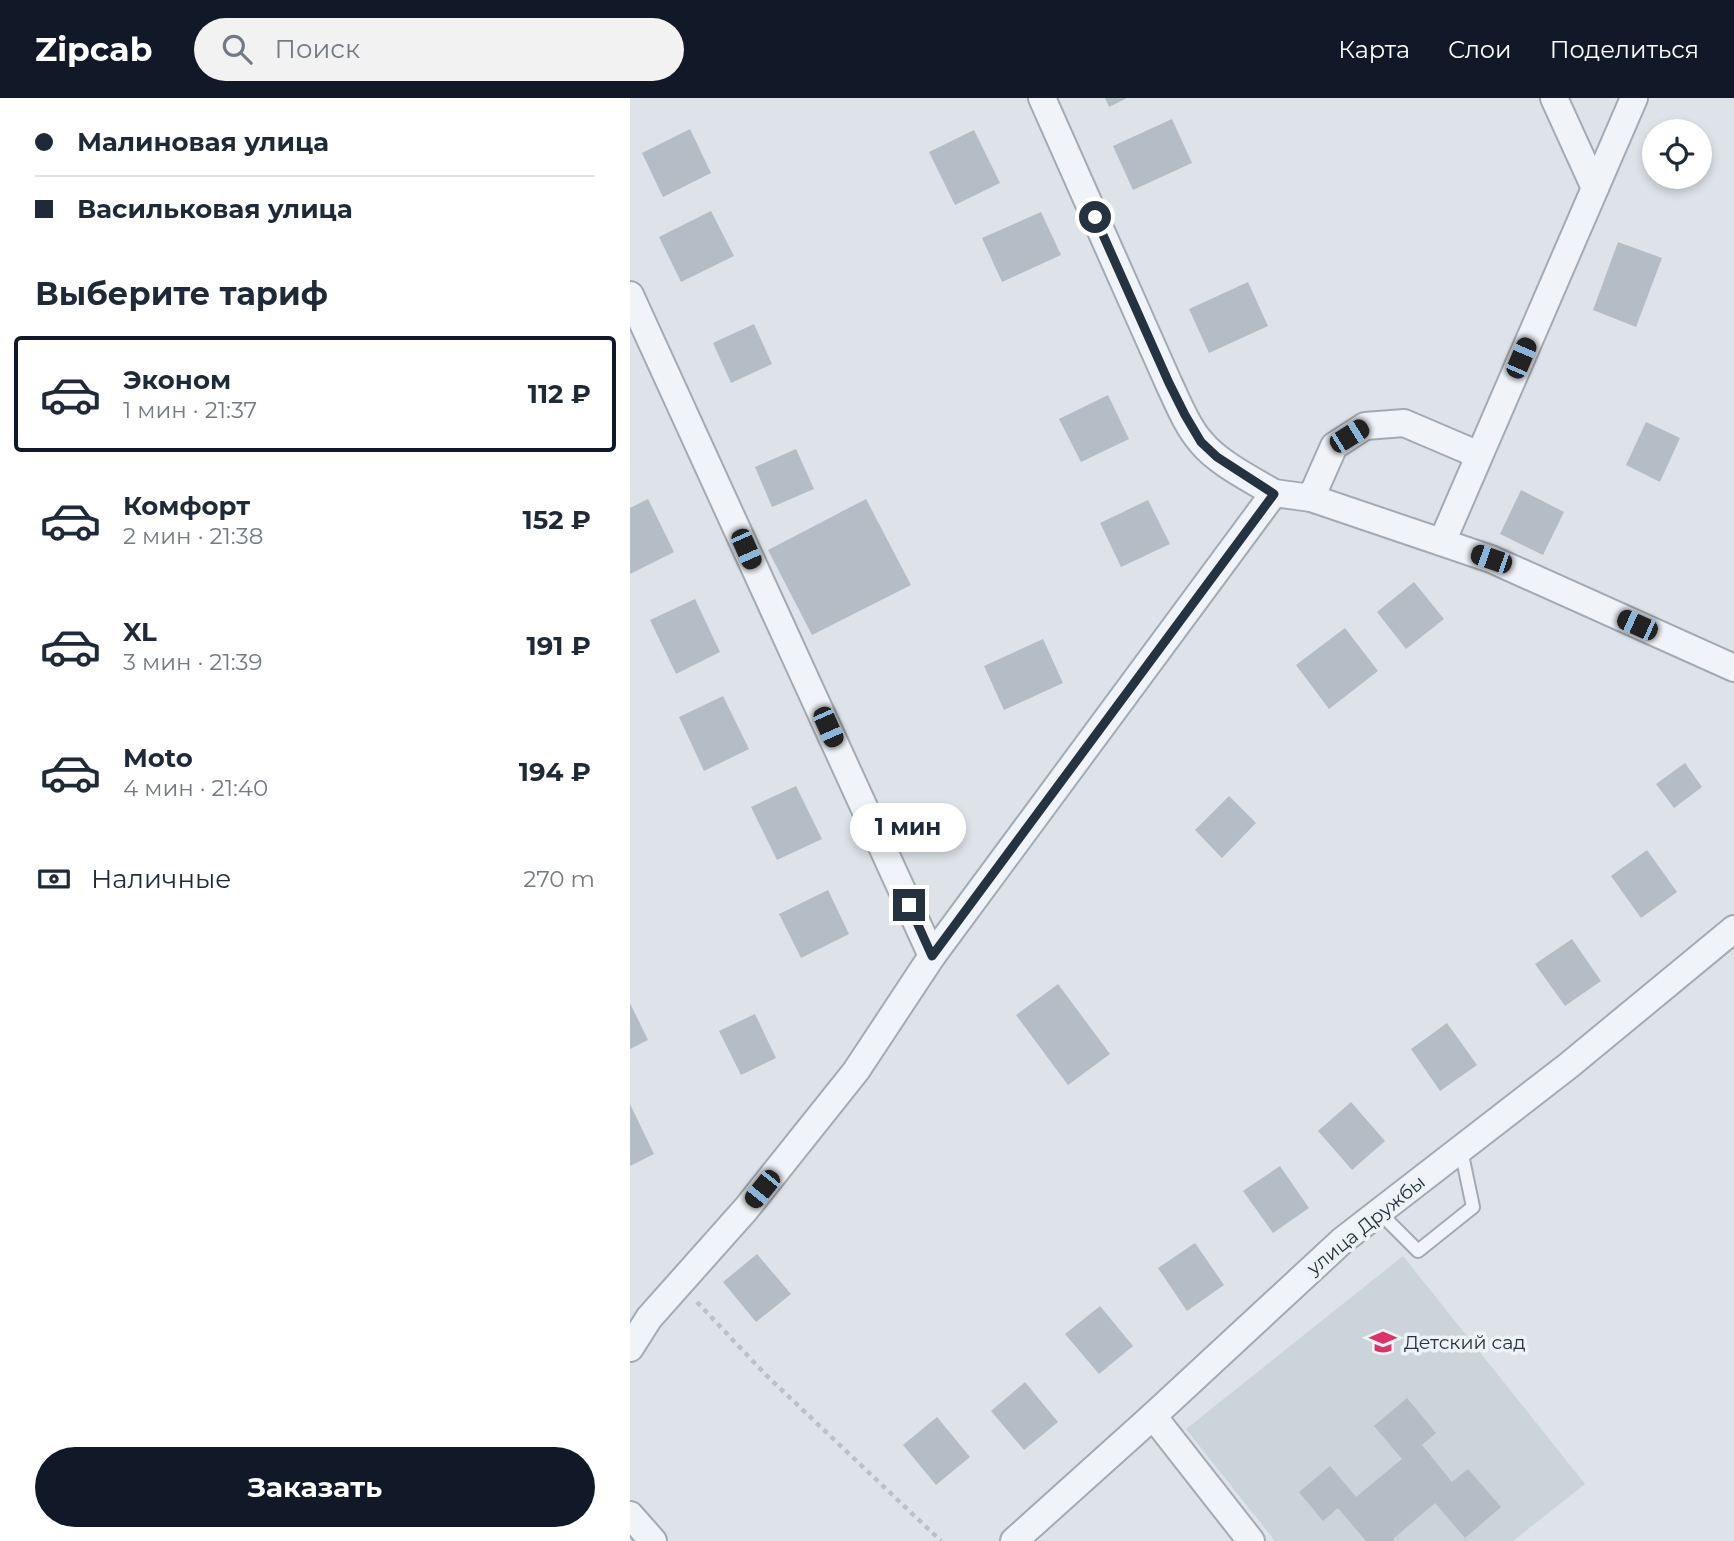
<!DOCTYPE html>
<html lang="ru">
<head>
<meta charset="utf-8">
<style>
	body { margin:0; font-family:Montserrat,sans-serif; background:#f2f2f3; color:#1f2937; height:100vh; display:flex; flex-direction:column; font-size:26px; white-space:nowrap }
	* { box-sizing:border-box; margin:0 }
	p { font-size:23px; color:#747a83 }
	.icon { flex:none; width:38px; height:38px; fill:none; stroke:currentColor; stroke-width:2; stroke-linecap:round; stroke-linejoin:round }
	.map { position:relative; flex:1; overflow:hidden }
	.drawer { display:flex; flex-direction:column; background:#fff; width:630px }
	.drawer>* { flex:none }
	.top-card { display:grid; align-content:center; height:154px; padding:0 35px; background:#fff }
	.controls { position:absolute; left:1012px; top:21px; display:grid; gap:14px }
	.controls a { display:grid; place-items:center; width:70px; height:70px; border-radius:50%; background:#fff; box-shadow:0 4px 10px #0003; font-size:35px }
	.end { position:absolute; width:32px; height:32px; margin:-16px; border:9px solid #253341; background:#fff; box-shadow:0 0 0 4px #fff }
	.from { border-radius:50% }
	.bubble { position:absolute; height:49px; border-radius:24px; background:#fff; box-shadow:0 4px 10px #0003; font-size:23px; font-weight:700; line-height:49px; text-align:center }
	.car { position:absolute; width:21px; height:42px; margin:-21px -10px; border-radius:9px; box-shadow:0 0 5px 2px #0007; background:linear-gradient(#222 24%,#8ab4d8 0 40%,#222 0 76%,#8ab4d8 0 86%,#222 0) }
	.top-card b { display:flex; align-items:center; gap:24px; height:66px; font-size:26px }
	.top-card b+b { border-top:2px solid #e0e1e3 }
	.top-card i { width:18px; height:18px; background:#1f2937 }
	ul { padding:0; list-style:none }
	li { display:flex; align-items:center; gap:21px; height:116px; margin:0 14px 10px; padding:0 21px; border:4px solid transparent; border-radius:7px }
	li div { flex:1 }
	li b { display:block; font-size:26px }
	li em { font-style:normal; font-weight:700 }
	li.current { border-color:#111827 }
	li>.icon { width:63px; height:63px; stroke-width:1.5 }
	h2 { padding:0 35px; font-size:32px; line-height:84px }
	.pay { display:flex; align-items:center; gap:18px; height:77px; padding:0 35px; font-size:26px }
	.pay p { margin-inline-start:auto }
	.cta { display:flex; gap:14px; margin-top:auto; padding:14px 35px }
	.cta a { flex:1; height:80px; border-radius:42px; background:#111827; color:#fff; font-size:28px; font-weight:700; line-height:80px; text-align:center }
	header { display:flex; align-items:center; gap:42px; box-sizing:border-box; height:98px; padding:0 35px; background:#111827; color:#fff }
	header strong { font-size:33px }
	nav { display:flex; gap:38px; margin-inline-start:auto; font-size:24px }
	.search { width:490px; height:63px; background:#f2f2f3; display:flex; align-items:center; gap:18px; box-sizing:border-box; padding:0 24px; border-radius:38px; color:#747a83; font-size:26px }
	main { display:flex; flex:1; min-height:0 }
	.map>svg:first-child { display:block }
</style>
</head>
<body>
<header>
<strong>Zipcab</strong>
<div class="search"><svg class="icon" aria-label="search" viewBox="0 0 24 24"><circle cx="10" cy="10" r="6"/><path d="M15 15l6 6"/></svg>Поиск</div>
<nav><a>Карта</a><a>Слои</a><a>Поделиться</a></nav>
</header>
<main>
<section class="drawer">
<div class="top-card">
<b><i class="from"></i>Малиновая улица</b>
<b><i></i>Васильковая улица</b>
</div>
<h2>Выберите тариф</h2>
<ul>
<li class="current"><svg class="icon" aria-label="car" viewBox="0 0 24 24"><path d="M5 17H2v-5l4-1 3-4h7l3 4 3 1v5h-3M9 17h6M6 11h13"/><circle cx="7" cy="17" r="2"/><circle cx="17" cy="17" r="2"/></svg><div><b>Эконом</b><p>1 мин · 21:37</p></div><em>112 ₽</em></li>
<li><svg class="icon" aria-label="car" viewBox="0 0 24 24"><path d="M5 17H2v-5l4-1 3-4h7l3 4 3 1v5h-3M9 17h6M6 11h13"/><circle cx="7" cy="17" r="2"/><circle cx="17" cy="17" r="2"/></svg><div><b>Комфорт</b><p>2 мин · 21:38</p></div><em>152 ₽</em></li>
<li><svg class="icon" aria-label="car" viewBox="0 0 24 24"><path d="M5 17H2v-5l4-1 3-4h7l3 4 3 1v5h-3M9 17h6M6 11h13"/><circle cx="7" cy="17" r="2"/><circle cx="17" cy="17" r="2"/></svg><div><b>XL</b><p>3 мин · 21:39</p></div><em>191 ₽</em></li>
<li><svg class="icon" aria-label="car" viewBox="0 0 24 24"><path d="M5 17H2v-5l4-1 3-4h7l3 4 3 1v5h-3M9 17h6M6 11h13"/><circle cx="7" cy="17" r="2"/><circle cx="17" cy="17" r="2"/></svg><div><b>Moto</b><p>4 мин · 21:40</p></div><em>194 ₽</em></li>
</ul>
<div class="pay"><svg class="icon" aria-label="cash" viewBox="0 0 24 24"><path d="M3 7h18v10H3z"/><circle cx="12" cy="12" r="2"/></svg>Наличные<p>270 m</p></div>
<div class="cta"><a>Заказать</a></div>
</section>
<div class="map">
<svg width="1104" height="1443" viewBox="0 0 1104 1443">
	<rect width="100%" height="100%" fill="#dde3e9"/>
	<path fill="#cbd3db" d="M773,1158L955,1386L883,1443H645L556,1331Z"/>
	<g fill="#b4bdc6">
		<path d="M475,0H497L479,9Z"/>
		<path d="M542,21L562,65L503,92L483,48Z"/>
		<path d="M60,31L81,75L33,99L12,55Z"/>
		<path d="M344,32L370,85L325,107L299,54Z"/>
		<path d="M81,113L104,158L51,184L29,139Z"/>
		<path d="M411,114L431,157L372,184L352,140Z"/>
		<path d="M988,144L1032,160L1006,229L963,212Z"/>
		<path d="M618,184L638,228L579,255L559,211Z"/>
		<path d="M124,226L142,266L101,285L83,245Z"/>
		<path d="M478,297L499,341L451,364L429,321Z"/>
		<path d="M1016,324L1050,340L1030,384L996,367Z"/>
		<path d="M166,351L184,391L142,409L125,369Z"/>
		<path d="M891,392L934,414L913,457L870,436Z"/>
		<path d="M18,401L44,454L0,476V410Z"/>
		<path d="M236,401L281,487L182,537L138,452Z"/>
		<path d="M518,402L540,446L491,469L470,425Z"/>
		<path d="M784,484L814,521L776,551L747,514Z"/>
		<path d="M65,501L90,554L46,576L20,522Z"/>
		<path d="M715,530L748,573L699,611L666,567Z"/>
		<path d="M413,541L433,585L374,612L354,568Z"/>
		<path d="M93,598L119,651L74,673L49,619Z"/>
		<path d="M1055,665L1072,689L1044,710L1026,686Z"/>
		<path d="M166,688L192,741L147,762L121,709Z"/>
		<path d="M599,698L626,725L592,760L565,732Z"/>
		<path d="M1017,752L1047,794L1011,820L981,778Z"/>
		<path d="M198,792L219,836L171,860L149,816Z"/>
		<path d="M942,841L971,883L935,908L905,866Z"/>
		<path d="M428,886L480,956L438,987L386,917Z"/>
		<path d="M0,905L18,942L0,951Z"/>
		<path d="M125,916L146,960L111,977L89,933Z"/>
		<path d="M817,925L847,967L810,993L781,951Z"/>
		<path d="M721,1004L755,1043L722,1072L688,1033Z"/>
		<path d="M0,1006L24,1056L0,1068Z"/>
		<path d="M650,1068L679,1110L643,1135L613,1093Z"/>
		<path d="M565,1145L594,1187L557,1213L528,1170Z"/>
		<path d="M127,1156L161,1196L126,1224L93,1184Z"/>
		<path d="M470,1208L503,1248L469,1276L435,1236Z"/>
		<path d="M395,1284L428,1324L394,1352L361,1313Z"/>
		<path d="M777,1300L806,1335L792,1347L822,1384L838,1371L871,1409L835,1440L805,1405L763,1441L765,1443H736L708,1410L693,1423L669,1394L700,1368L726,1399L772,1361L744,1328Z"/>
		<path d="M307,1319L340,1359L306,1387L273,1347Z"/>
	</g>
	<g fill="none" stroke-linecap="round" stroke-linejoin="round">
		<g stroke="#a2abb3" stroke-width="16">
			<path id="service" d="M749,1114L788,1153L843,1109L831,1052"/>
		</g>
		<g stroke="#a2abb3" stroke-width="30">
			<g id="minor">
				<path d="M412,0L539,286C548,305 557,328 571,344C588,365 621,381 644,395"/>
				<path d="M924,0L965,90"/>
				<path d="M0,197L302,858"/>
				<path d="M681,400L704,348L735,328L774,325L849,357"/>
				<path d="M812,444L1004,0"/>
				<path d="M0,1250L19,1220L116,1111L226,973L302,858L644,395L681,400L861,461L1104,570"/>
				<path d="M523,1318L621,1443"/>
				<path d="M0,1417L23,1443"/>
				<path d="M384,1443L523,1318L713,1142L938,968L1104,831"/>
			</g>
		</g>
		<path stroke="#bbc1c8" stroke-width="4.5" stroke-dasharray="5 5" stroke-linecap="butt" d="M67,1204L136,1277L311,1443"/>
		<use href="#service" stroke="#f0f3f7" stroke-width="12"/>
		<use href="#minor" stroke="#f0f3f7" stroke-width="26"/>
	</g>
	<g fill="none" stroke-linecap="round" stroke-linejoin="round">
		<path stroke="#253341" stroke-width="9" d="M279,807L302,858L644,396L587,359L571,344L555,317L539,285L465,119"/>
	</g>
	<defs>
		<g id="school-bare" transform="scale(2.1)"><path d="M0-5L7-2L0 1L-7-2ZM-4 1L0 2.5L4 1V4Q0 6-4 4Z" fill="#dc3366" stroke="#edf2f6" stroke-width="2.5" paint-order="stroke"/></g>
	</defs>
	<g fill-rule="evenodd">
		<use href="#school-bare" x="753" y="1244"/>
	</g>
	<g text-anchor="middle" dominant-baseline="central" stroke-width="7" stroke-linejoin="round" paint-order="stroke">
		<g font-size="19" fill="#253341" stroke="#edf2f6">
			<text transform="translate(736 1127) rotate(-39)">улица Дружбы</text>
		</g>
		<g font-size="19" fill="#253341" stroke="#edf2f6" text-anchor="start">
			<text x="774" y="1244">Детский сад</text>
		</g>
	</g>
</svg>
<div class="controls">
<a><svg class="icon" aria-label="locate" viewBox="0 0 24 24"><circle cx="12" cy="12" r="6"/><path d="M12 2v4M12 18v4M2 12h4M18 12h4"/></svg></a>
</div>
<i class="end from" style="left:465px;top:119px"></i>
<i class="end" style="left:279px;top:807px"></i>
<div class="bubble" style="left:220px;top:705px;width:116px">1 мин</div>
<i class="car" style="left:891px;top:260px;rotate:23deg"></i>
<i class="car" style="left:719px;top:338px;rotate:58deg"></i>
<i class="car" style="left:116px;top:451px;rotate:156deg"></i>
<i class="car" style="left:861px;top:461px;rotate:289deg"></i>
<i class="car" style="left:1007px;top:527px;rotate:294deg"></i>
<i class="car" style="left:198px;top:629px;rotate:156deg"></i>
<i class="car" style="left:132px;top:1091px;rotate:219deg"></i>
</div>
</main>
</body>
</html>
